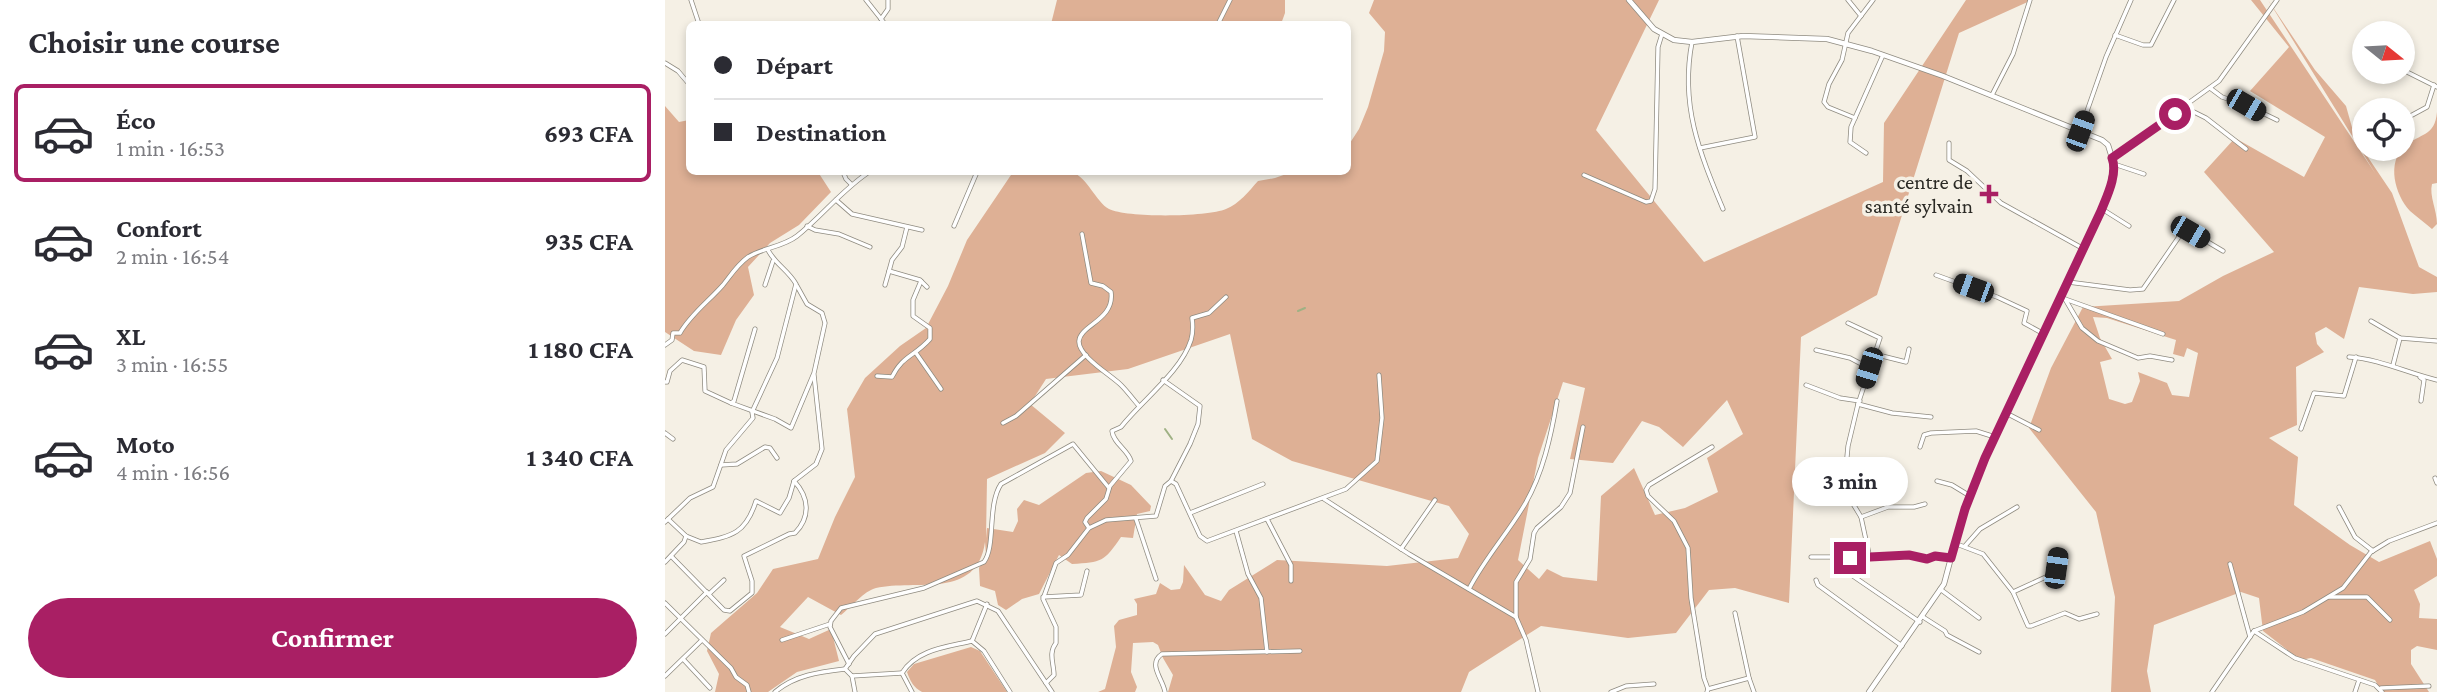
<!DOCTYPE html>
<html lang="fr">
<head>
<meta charset="utf-8">
<style>
	body { margin:0; font-family:"Crimson Pro",serif; background:#f2f2f3; color:#2b2b33; height:100vh; display:flex; flex-direction:column; font-size:26px; white-space:nowrap }
	* { box-sizing:border-box; margin:0 }
	p { font-size:23px; color:#7c7c81 }
	.icon { flex:none; width:38px; height:38px; fill:none; stroke:currentColor; stroke-width:2; stroke-linecap:round; stroke-linejoin:round }
	.map { position:relative; flex:1; overflow:hidden }
	.drawer { display:flex; flex-direction:column; background:#fff; width:665px }
	.drawer>* { flex:none }
	.guide { position:absolute; left:21px; top:21px; width:665px; height:154px; border-radius:10px; box-shadow:0 4px 10px #0003; display:grid; align-content:center; height:154px; padding:0 28px; background:#fff }
	.needle { width:46px; rotate:108deg }
	.tools { position:absolute; left:1687px; top:21px; display:grid; gap:14px }
	.tools a { display:grid; place-items:center; width:63px; height:63px; border-radius:50%; background:#fff; box-shadow:0 4px 10px #0003; font-size:35px }
	.end { position:absolute; width:32px; height:32px; margin:-16px; border:9px solid #a91f64; background:#fff; box-shadow:0 0 0 4px #fff }
	.from { border-radius:50% }
	.bubble { position:absolute; height:49px; border-radius:24px; background:#fff; box-shadow:0 4px 10px #0003; font-size:23px; font-weight:700; line-height:49px; text-align:center }
	.car { position:absolute; width:21px; height:42px; margin:-21px -10px; border-radius:9px; box-shadow:0 0 5px 2px #0007; background:linear-gradient(#222 24%,#8ab4d8 0 40%,#222 0 76%,#8ab4d8 0 86%,#222 0) }
	.guide b { display:flex; align-items:center; gap:24px; height:66px; font-size:26px }
	.guide b+b { border-top:2px solid #e1e1e2 }
	.guide i { width:18px; height:18px; background:#2b2b33 }
	ul { padding:0; list-style:none }
	li { display:flex; align-items:center; gap:21px; height:98px; margin:0 14px 10px; padding:0 14px; border:4px solid transparent; border-radius:10px }
	li div { flex:1 }
	li b { display:block; font-size:26px }
	li em { font-style:normal; font-weight:700 }
	li.current { border-color:#a91f64 }
	li>.icon { width:63px; height:63px; stroke-width:1.5 }
	h2 { padding:0 28px; font-size:32px; line-height:84px }
	.button { display:flex; gap:14px; margin-top:auto; padding:14px 28px }
	.button a { flex:1; height:80px; border-radius:42px; background:#a91f64; color:#fff; font-size:28px; font-weight:700; line-height:80px; text-align:center }
	main { display:flex; flex:1; min-height:0 }
	.map>svg:first-child { display:block }
</style>
</head>
<body>
<main>
<section class="drawer">
<h2>Choisir une course</h2>
<ul>
<li class="current"><svg class="icon" aria-label="car" viewBox="0 0 24 24"><path d="M5 17H2v-5l4-1 3-4h7l3 4 3 1v5h-3M9 17h6M6 11h13"/><circle cx="7" cy="17" r="2"/><circle cx="17" cy="17" r="2"/></svg><div><b>Éco</b><p>1 min · 16:53</p></div><em>693 CFA</em></li>
<li><svg class="icon" aria-label="car" viewBox="0 0 24 24"><path d="M5 17H2v-5l4-1 3-4h7l3 4 3 1v5h-3M9 17h6M6 11h13"/><circle cx="7" cy="17" r="2"/><circle cx="17" cy="17" r="2"/></svg><div><b>Confort</b><p>2 min · 16:54</p></div><em>935 CFA</em></li>
<li><svg class="icon" aria-label="car" viewBox="0 0 24 24"><path d="M5 17H2v-5l4-1 3-4h7l3 4 3 1v5h-3M9 17h6M6 11h13"/><circle cx="7" cy="17" r="2"/><circle cx="17" cy="17" r="2"/></svg><div><b>XL</b><p>3 min · 16:55</p></div><em>1 180 CFA</em></li>
<li><svg class="icon" aria-label="car" viewBox="0 0 24 24"><path d="M5 17H2v-5l4-1 3-4h7l3 4 3 1v5h-3M9 17h6M6 11h13"/><circle cx="7" cy="17" r="2"/><circle cx="17" cy="17" r="2"/></svg><div><b>Moto</b><p>4 min · 16:56</p></div><em>1 340 CFA</em></li>
</ul>
<div class="button"><a>Confirmer</a></div>
</section>
<div class="map">
<svg width="1772" height="692" viewBox="0 0 1772 692">
	<rect width="100%" height="100%" fill="#f5f0e5"/>
	<g fill="#deb095" fill-rule="evenodd">
		<path d="M392,0H620V13L616,24H386Z"/>
		<path d="M709,0H994L931,130L1039,262L1218,182L1219,123L1301,0H1367L1294,33L1212,295L1136,337L1124,603L1070,588L1044,590L1011,633L963,638L876,626L804,672L796,692H503L508,675L498,658L493,645L488,642L468,643L466,672L472,687L470,692H433L440,689L451,647L449,626L454,620L472,615V604L469,599L491,594L495,583L506,590L515,589L518,582L519,565L540,595L556,601L564,590L612,560L722,566L793,558L804,534L784,506L627,461L587,439L565,334L463,369L381,379L365,404L400,433L380,453L322,479L321,538L322,528L348,532L353,521L352,509L359,500L374,505L421,473L436,471L466,485L486,506L485,511L472,514L468,538L456,537C439,562 437,562 407,564L394,555L374,594L357,599L341,610L333,605L330,591L315,586L314,568L321,554L320,542C312,600 251,579 211,588C199,591 186,607 176,615L143,597L115,627L144,639L166,629L174,661L132,672L103,692H50L54,674L42,651L46,633L92,593L108,569L153,559L170,517L190,477L182,409L200,378L235,346L261,328L283,286L302,240L348,172C361,172 396,168 407,172C423,178 431,202 444,209C462,218 543,217 561,209C574,204 584,191 593,181L610,178L627,172H682L683,146L694,129L703,107L719,51L720,32L704,13ZM898,382L920,388L905,459L948,463L977,421L994,427L1018,447L1062,400L1078,434L1042,458L1053,492L1020,508L990,515L969,468L936,496L932,581L898,577L882,569L874,579L853,560L873,458Z"/>
		<path d="M1586,0H1595L1710,173L1603,0L1650,70L1681,106L1690,138L1727,193L1754,267L1772,277V292L1748,294L1694,287L1679,339L1661,327L1650,333L1652,344L1659,352L1631,367L1632,425L1604,438L1633,457L1629,505L1685,545L1714,562L1765,541L1772,559V576L1749,590L1755,604L1754,618L1772,619V650L1752,646L1746,650V664L1764,692H1717L1710,680L1646,658L1635,660L1598,631L1594,598L1576,592L1489,625L1482,671L1486,692H1446L1450,597L1431,512L1364,428L1386,368L1418,307L1514,301L1558,276L1609,252L1539,172L1570,138L1639,177L1660,137L1585,91L1624,47ZM1428,317L1442,318L1511,340L1508,354L1519,357L1522,348L1533,353L1524,397L1507,395L1502,383L1473,372L1475,381L1467,402L1460,404L1444,399L1435,362L1447,359L1435,338Z"/>
		<path d="M0,106L14,122L24,120V172H153L166,192L134,225L105,243L83,267L89,295L71,320L56,355L29,351L0,332Z"/>
		<path d="M1772,112V183L1767,184C1764,196 1772,210 1772,224L1767,229C1760,223 1752,217 1745,211C1730,195 1721,162 1740,146C1755,133 1770,137 1772,112Z"/>
		<path d="M306,647L315,651L342,692H257C249,688 245,681 242,672L249,664Z"/>
	</g>
	<g fill="none" stroke-linecap="round" stroke-linejoin="round">
		<g stroke="#9fb184" stroke-width="2">
			<path d="M437,172V174"/>
			<path d="M633,311L640,308"/>
			<path d="M500,429L507,439"/>
		</g>
		<g stroke="#8f8b80" stroke-width="5">
			<g id="minor">
				<path d="M26,0L34,24"/>
				<path d="M201,0L220,24"/>
				<path d="M1183,0L1196,16"/>
				<path d="M216,19L223,9V0"/>
				<path d="M553,24L565,0"/>
				<path d="M1450,35L1478,45H1486L1509,0"/>
				<path d="M1027,42C1015,105 1034,151 1058,209"/>
				<path d="M0,63L13,71L24,84"/>
				<path d="M1738,70L1772,87"/>
				<path d="M1545,88L1557,97L1581,105L1612,120"/>
				<path d="M1327,95L1348,54L1365,0"/>
				<path d="M1519,107L1541,118L1581,149"/>
				<path d="M1190,118L1163,107L1159,102L1164,84L1177,60L1183,33L1208,0"/>
				<path d="M1738,120L1762,107L1769,85"/>
				<path d="M1415,131L1441,57L1466,0"/>
				<path d="M1696,141L1699,139"/>
				<path d="M1284,143V160L1302,171L1336,203L1417,248"/>
				<path d="M1035,148L1090,137L1072,36"/>
				<path d="M1201,153L1185,142L1186,127L1218,55"/>
				<path d="M1447,158L1554,81L1612,0"/>
				<path d="M1449,164L1479,174"/>
				<path d="M178,172L181,179L186,184"/>
				<path d="M919,175L981,202L986,201L990,189L993,47L997,34"/>
				<path d="M171,200L187,214L257,230"/>
				<path d="M1437,209L1464,226"/>
				<path d="M142,226L150,230L174,234L205,247"/>
				<path d="M289,226L312,172"/>
				<path d="M242,227L237,247L227,260L224,271L255,280L262,287"/>
				<path d="M417,234L426,283L438,286L446,292C450,320 415,325 414,341C413,356 446,375 456,385C462,391 468,399 474,406"/>
				<path d="M1271,275L1332,297L1362,311L1359,323L1379,334"/>
				<path d="M1403,282L1465,290L1478,289L1518,231L1526,232L1558,251"/>
				<path d="M100,285L108,261"/>
				<path d="M220,285L224,271"/>
				<path d="M1400,299L1417,328L1433,341L1473,358L1485,356L1507,360"/>
				<path d="M1400,299L1498,334"/>
				<path d="M1706,321L1735,338L1772,341"/>
				<path d="M1183,323L1215,338L1193,404L1183,446L1179,489L1196,517L1204,554L1206,557L1244,555L1262,560L1270,556L1286,558"/>
				<path d="M90,329L69,401L66,403L110,419L126,428L149,373L160,323L157,313L142,304L132,286"/>
				<path d="M0,345L7,340L8,333H15C26,314 43,302 58,285C66,275 72,265 83,257C97,248 118,247 132,236C157,216 177,190 204,172"/>
				<path d="M1151,350L1185,358L1204,368"/>
				<path d="M251,353L276,389"/>
				<path d="M1209,354L1241,362L1244,349"/>
				<path d="M1684,357C1715,359 1742,373 1772,380"/>
				<path d="M1728,365L1735,338"/>
				<path d="M212,376L227,377C238,355 249,357 265,339V328L248,316V300L256,281"/>
				<path d="M1755,377L1759,380L1756,401"/>
				<path d="M0,382H2L5,371L17,360L39,367L40,391L66,403"/>
				<path d="M1141,385L1175,398L1195,401"/>
				<path d="M1193,404L1227,413L1266,417"/>
				<path d="M1341,413L1374,430"/>
				<path d="M338,423L351,416L421,355"/>
				<path d="M1636,429L1649,393L1679,396L1691,357"/>
				<path d="M0,433L8,439"/>
				<path d="M1255,447L1259,435L1266,433L1311,431L1330,437"/>
				<path d="M56,465L72,464L100,447L105,448L112,458"/>
				<path d="M1770,478L1772,483"/>
				<path d="M506,481L511,484L535,536L542,541L681,489L712,461L717,418L714,375"/>
				<path d="M1272,481L1287,485L1305,496"/>
				<path d="M659,499L744,554L851,617"/>
				<path d="M1674,507L1690,537L1708,551"/>
				<path d="M525,513L598,484"/>
				<path d="M1196,517L1223,507H1249L1260,504"/>
				<path d="M3,519L21,536L36,542C68,536 81,533 91,501L115,513L124,498L129,481L151,464L157,449L149,375"/>
				<path d="M471,519L491,579"/>
				<path d="M602,519L626,565V581"/>
				<path d="M0,522L25,498L48,487L61,450L88,418L87,412L112,358L131,284C123,270 110,264 103,250"/>
				<path d="M424,528L420,522L422,518L441,499L445,486L466,461C463,450 448,443 447,431L456,427C476,401 516,372 526,340C528,333 528,325 527,318L544,313L561,297"/>
				<path d="M571,531L583,574L596,598L602,652"/>
				<path d="M1289,543L1318,554L1348,592L1363,626H1366L1400,613L1414,619L1432,614"/>
				<path d="M1300,546L1315,529L1352,507"/>
				<path d="M736,549L770,500"/>
				<path d="M6,556L59,610L65,611L87,593V581L79,556L124,534L130,533C146,517 144,497 129,481"/>
				<path d="M1146,557H1206"/>
				<path d="M0,562L19,542L21,536"/>
				<path d="M1565,564L1585,637"/>
				<path d="M1185,574L1255,622"/>
				<path d="M1151,580L1153,585L1237,646"/>
				<path d="M804,589C820,558 843,533 860,504C878,473 886,436 892,401"/>
				<path d="M1275,589L1314,618"/>
				<path d="M1348,592L1383,576L1391,568L1394,551"/>
				<path d="M44,594L59,580"/>
				<path d="M378,597L416,595L422,571"/>
				<path d="M1664,597H1702L1725,620"/>
				<path d="M0,603L66,668L71,677L82,685L84,692"/>
				<path d="M1070,613L1084,678L1089,692"/>
				<path d="M1258,617L1280,631L1282,635L1314,652"/>
				<path d="M1589,631L1630,658L1710,685L1717,692"/>
				<path d="M0,634L42,592"/>
				<path d="M117,640L165,624"/>
				<path d="M307,641L319,651L345,692"/>
				<path d="M307,641L322,604"/>
				<path d="M18,659L45,688"/>
				<path d="M184,664L165,627L166,621L176,608L259,588L319,562C331,546 322,505 336,484L408,444L444,488"/>
				<path d="M180,669L189,656L210,634L312,601L333,611L387,692"/>
				<path d="M237,673C252,649 282,647 307,641"/>
				<path d="M237,673L247,692"/>
				<path d="M0,676L37,640"/>
				<path d="M187,676L237,673"/>
				<path d="M381,683L389,675C389,664 383,653 391,643V627L378,599L391,563L403,555L424,528L441,520L491,516L500,486L506,481L525,444L533,424L535,406L498,380"/>
				<path d="M1716,688L1764,686"/>
				<path d="M1043,689L1039,678L1026,598L1023,548L1009,521L983,496L981,490L984,485L1047,447"/>
				<path d="M110,692C130,675 154,672 180,669L187,676L190,692"/>
				<path d="M500,692C498,679 482,664 497,654L635,651"/>
				<path d="M873,692L861,640L851,617V582L865,559L869,533L872,528L896,507L905,493L918,427"/>
				<path d="M946,692L961,686L989,684"/>
				<path d="M1042,692L1043,689L1084,678"/>
				<path d="M1547,692L1589,631L1638,612L1678,588L1706,552L1724,541L1772,523"/>
				<path d="M1690,692L1694,680"/>
			</g>
		</g>
		<g stroke="#8f8b80" stroke-width="6">
			<path id="tertiary" d="M964,0L989,29L1009,40L1027,42L1078,36L1162,39L1207,51L1278,76L1437,140L1443,145L1449,164L1445,186L1436,211L1320,458L1299,509L1279,584L1204,692"/>
		</g>
		<use href="#minor" stroke="#fff" stroke-width="3.5"/>
		<use href="#tertiary" stroke="#fff" stroke-width="4.5"/>
	</g>
	<g fill="none" stroke-linecap="round" stroke-linejoin="round">
		<path stroke="#a91f64" stroke-width="9" d="M1185,558L1244,555L1262,559L1270,556L1286,558L1300,509L1320,458L1436,211C1442,196 1453,174 1447,158L1510,114"/>
	</g>
	<path fill="#a91f64" stroke="#f5f0e5" stroke-width="2.5" d="M1320.5 183.5h7v7h7v7h-7v7h-7v-7h-7v-7h7z"/>
	<g text-anchor="middle" dominant-baseline="central" stroke-width="7" stroke-linejoin="round" paint-order="stroke">
		<g font-size="21" fill="#2a2924" stroke="#f5f0e5" text-anchor="end">
			<text x="1308" y="182">centre de<tspan x="1308" dy="24">santé sylvain</tspan></text>
		</g>
	</g>
</svg>
<div class="tools">
<a><svg class="needle" viewBox="-14 -14 28 28"><path d="M0-13l5 13h-10z" fill="#e53935"/><path d="M0 13l5-13h-10z" fill="#7c7c81"/></svg></a>
<a><svg class="icon" aria-label="locate" viewBox="0 0 24 24"><circle cx="12" cy="12" r="6"/><path d="M12 2v4M12 18v4M2 12h4M18 12h4"/></svg></a>
</div>
<i class="end from" style="left:1510px;top:114px"></i>
<i class="end" style="left:1185px;top:558px"></i>
<div class="bubble" style="left:1127px;top:457px;width:116px">3 min</div>
<i class="car" style="left:1581px;top:105px;rotate:120deg"></i>
<i class="car" style="left:1415px;top:131px;rotate:20deg"></i>
<i class="car" style="left:1525px;top:232px;rotate:120deg"></i>
<i class="car" style="left:1308px;top:288px;rotate:290deg"></i>
<i class="car" style="left:1204px;top:368px;rotate:197deg"></i>
<i class="car" style="left:1391px;top:568px;rotate:8deg"></i>
<div class="guide">
<b><i class="from"></i>Départ</b>
<b><i></i>Destination</b>
</div>
</div>
</main>
</body>
</html>
